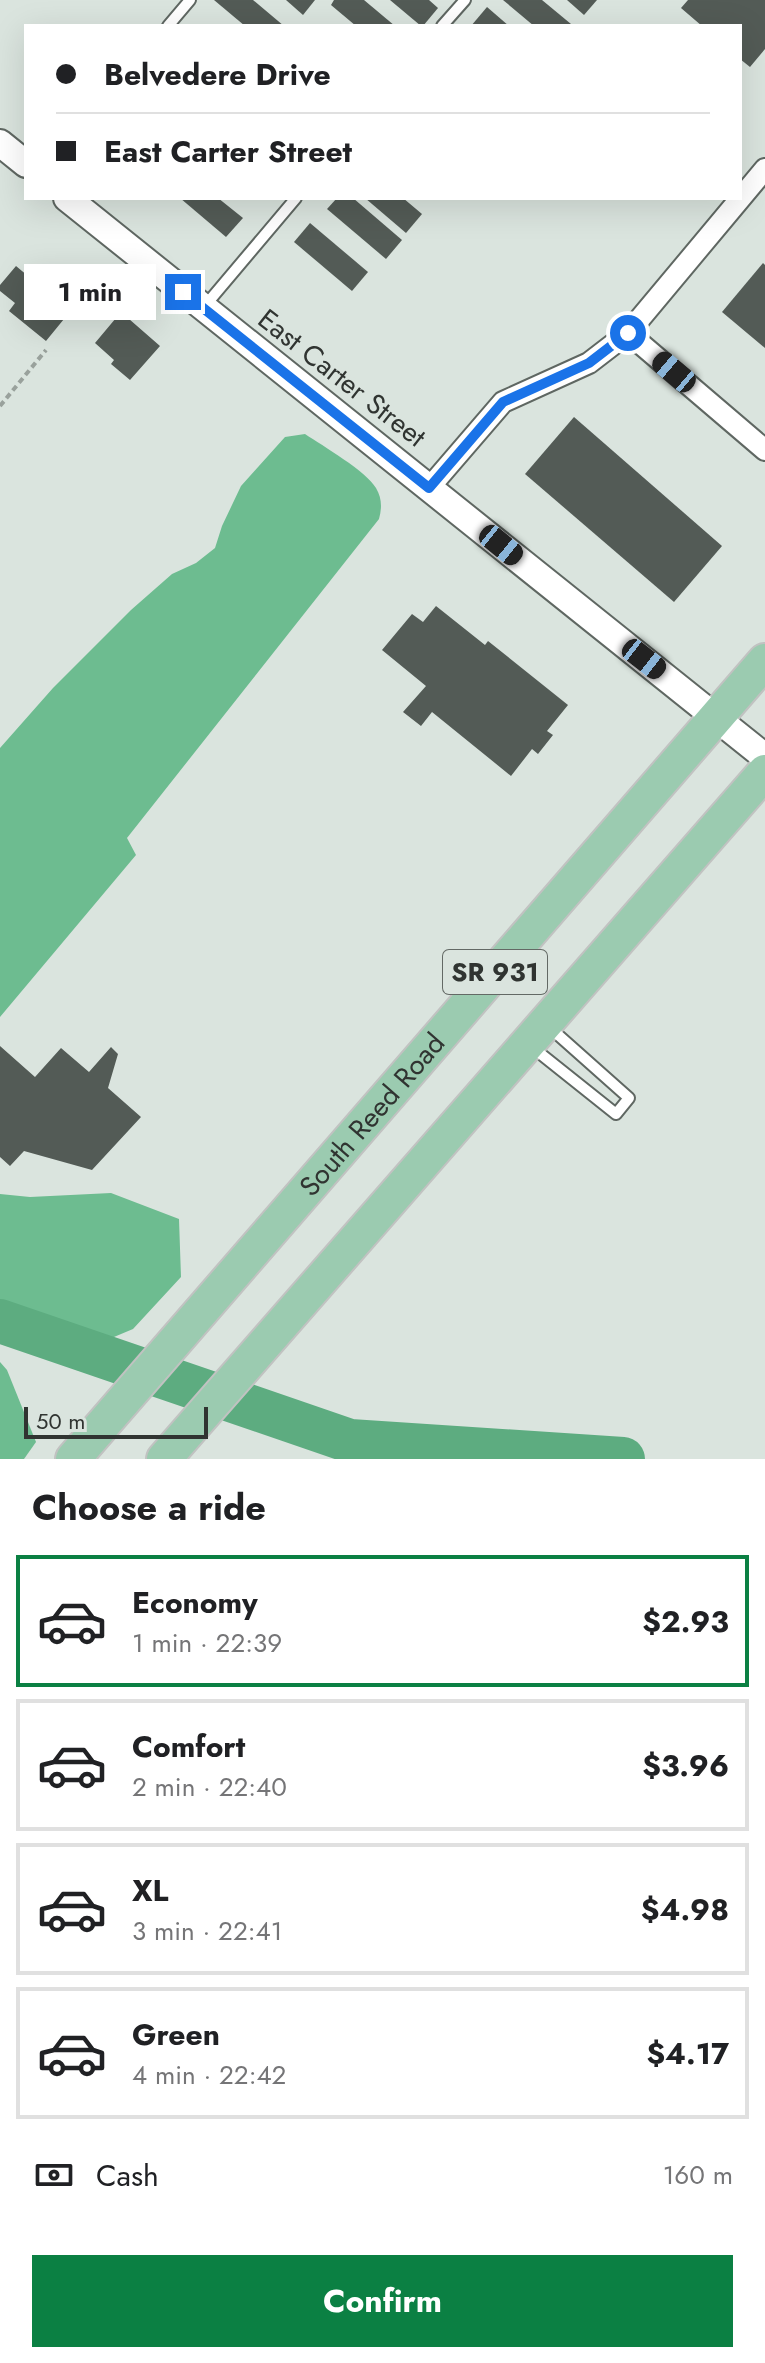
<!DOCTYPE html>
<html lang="en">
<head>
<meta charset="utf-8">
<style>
	body { margin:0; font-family:Jost,sans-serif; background:#f2f2f2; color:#202124; height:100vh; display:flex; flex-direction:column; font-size:30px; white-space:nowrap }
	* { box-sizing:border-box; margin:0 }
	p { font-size:26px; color:#757577 }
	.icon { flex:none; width:44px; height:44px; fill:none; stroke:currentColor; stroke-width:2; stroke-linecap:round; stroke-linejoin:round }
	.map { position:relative; height:1459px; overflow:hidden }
	.side { display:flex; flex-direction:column; background:#fff; flex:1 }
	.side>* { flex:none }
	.banner { position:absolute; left:24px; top:24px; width:718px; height:176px; border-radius:0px; box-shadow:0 8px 32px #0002; display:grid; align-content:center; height:176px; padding:0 32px; background:#fff }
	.scale { position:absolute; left:24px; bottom:20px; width:184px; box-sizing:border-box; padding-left:8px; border:4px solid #303431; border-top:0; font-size:22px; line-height:28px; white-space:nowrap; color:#303431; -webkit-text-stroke:6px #dae4de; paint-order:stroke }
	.end { position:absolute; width:36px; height:36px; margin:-18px; border:10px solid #1a73e8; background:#fff; box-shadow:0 0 0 4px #fff }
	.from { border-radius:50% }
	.bubble { position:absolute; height:56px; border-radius:0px; background:#fff; box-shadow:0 8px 32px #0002; font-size:26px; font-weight:700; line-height:56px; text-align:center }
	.car { position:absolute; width:24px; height:48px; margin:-24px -12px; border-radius:10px; box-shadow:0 0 6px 2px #0007; background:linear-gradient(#222 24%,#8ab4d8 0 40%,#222 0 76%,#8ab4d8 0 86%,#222 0) }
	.banner b { display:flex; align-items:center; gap:28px; height:76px; font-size:30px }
	.banner b+b { border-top:2px solid #e0e0e0 }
	.banner i { width:20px; height:20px; background:#202124 }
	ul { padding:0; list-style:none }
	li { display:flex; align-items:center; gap:24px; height:132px; margin:0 16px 12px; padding:0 16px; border:4px solid #e0e0e0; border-radius:0px }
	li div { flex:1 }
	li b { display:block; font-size:30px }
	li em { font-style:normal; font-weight:700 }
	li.selected { border-color:#0b8043 }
	li>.icon { width:72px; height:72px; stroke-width:1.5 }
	h2 { padding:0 32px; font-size:36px; line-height:96px }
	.pay { display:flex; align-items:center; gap:20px; height:88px; padding:0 32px; font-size:30px }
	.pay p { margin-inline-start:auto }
	.primary-button { display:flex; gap:16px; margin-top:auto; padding:16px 32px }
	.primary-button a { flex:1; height:92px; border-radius:0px; background:#0b8043; color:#fff; font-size:32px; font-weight:700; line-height:92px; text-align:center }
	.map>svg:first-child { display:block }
</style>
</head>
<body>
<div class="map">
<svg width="765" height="1459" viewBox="0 0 765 1459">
	<rect width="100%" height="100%" fill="#dae4de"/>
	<g fill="#6dbc90">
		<path d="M305,434C323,446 366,471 376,488C382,498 382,508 379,519L127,838L136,855L0,1017V748L53,688L131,610L172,574L196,563L215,548L222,526L241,486L285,437Z"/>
		<path d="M111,1193L179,1219L181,1277L133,1329L83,1350L0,1321V1194L30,1197Z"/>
		<path d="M0,1362L7,1370L36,1442L24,1459H0Z"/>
	</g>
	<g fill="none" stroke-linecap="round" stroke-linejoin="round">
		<path stroke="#5dac80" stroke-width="44" d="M0,1321L350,1441L623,1459"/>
	</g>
	<g fill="#535b56">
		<path d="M214,0H253L284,26H245Z"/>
		<path d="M286,0H315L303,15Z"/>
		<path d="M334,0H364L395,26H356L331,5Z"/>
		<path d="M390,0H429L438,8L423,26H421Z"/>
		<path d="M503,0H542L571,24L569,26H534Z"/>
		<path d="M567,0H597L584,15Z"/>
		<path d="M688,0H765V49L750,67L740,59V26H702L681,8Z"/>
		<path d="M487,7L509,26H471Z"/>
		<path d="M180,198H218L243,218L226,237Z"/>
		<path d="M337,198H353L402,240L386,259L327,209Z"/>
		<path d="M365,198H403L422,214L406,233Z"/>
		<path d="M310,223L368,272L352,291L294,242Z"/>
		<path d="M763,263L765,265V348L722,312Z"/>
		<path d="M16,266L46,291L39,299L64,319L46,341L9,311L15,303L0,291V285Z"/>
		<path d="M121,312L160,346L130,380L111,364L114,360L95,343Z"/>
		<path d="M574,417L722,546L674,602L525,474Z"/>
		<path d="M436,606L485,645L488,641L568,705L547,731L553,735L538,754L532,749L511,776L432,712L421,726L403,712L426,686L382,650L412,614L423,622Z"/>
		<path d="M0,1046L35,1077L61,1048L89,1072L111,1047L118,1054L108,1088L141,1117L92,1170L24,1151L10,1166L0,1157Z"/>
	</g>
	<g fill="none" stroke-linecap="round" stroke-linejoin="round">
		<g stroke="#5f6762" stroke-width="14">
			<g id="service">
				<path d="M168,26L190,0"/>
				<path d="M442,26L465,0"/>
				<path d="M204,307L296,198"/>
				<path d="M532,1047L616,1114L629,1098L548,1026"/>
			</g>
		</g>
		<g stroke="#5f6762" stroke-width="24">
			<g id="minor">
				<path d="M628,333L765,450"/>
				<path d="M429,488L503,402L589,363L628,333L765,169"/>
			</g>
		</g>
		<g stroke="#5f6762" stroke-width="30">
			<g id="tertiary">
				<path d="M0,143L26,164"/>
				<path d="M67,198L765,757"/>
			</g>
		</g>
		<g stroke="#c1c2c1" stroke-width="38">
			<g id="primary">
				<path id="s1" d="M73,1459L765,661"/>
				<path d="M164,1459L765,772"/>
			</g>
		</g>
		<path stroke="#99a19c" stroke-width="4" stroke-dasharray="6 4" stroke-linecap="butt" d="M0,406L46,350"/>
		<use href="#service" stroke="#fff" stroke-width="10"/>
		<use href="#minor" stroke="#fff" stroke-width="20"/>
		<use href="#tertiary" stroke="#fff" stroke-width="26"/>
		<use href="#primary" stroke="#9bcbb0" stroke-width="34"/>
	</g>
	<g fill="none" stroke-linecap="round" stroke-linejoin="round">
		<path stroke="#1a73e8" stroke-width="10" d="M183,292L429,488L503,402L589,363L628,333"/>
	</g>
	<g text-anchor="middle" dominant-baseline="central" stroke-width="8" stroke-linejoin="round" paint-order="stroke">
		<rect fill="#dae4de" stroke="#636965" stroke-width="2" x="443" y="950" width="104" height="44" rx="6"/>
		<g font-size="26" font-weight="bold" fill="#303431">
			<text x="495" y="972">SR 931</text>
		</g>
		<g font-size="28" fill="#303431" stroke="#dae4de">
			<text transform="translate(342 378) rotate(38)">East Carter Street</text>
			<text stroke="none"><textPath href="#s1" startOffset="456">South Reed Road</textPath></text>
		</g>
	</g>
</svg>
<div class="scale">50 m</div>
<i class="end from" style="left:628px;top:333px"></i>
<i class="end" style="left:183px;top:292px"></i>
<div class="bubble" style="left:24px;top:264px;width:132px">1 min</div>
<i class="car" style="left:674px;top:372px;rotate:310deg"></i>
<i class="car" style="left:501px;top:545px;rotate:129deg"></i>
<i class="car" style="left:644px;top:659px;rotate:128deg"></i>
<div class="banner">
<b><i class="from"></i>Belvedere Drive</b>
<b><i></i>East Carter Street</b>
</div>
</div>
<section class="side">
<h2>Choose a ride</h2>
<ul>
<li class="selected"><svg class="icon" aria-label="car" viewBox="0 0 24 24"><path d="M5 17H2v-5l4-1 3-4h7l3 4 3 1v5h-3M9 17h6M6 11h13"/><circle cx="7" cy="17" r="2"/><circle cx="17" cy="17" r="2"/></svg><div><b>Economy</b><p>1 min · 22:39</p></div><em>$2.93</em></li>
<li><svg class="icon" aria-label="car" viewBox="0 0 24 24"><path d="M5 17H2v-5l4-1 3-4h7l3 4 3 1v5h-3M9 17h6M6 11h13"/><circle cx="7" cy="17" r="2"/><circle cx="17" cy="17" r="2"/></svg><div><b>Comfort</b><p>2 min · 22:40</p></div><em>$3.96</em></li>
<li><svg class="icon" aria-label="car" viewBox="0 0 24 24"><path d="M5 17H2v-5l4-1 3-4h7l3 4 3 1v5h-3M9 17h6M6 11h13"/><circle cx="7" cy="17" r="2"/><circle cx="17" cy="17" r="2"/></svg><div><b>XL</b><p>3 min · 22:41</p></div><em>$4.98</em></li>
<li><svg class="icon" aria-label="car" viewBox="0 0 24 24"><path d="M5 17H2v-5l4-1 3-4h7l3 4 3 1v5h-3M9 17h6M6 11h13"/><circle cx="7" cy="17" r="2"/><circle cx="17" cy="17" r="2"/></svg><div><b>Green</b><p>4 min · 22:42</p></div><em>$4.17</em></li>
</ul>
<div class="pay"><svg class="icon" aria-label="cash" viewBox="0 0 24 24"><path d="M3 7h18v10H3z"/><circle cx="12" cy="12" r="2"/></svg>Cash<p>160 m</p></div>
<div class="primary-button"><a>Confirm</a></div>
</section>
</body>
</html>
